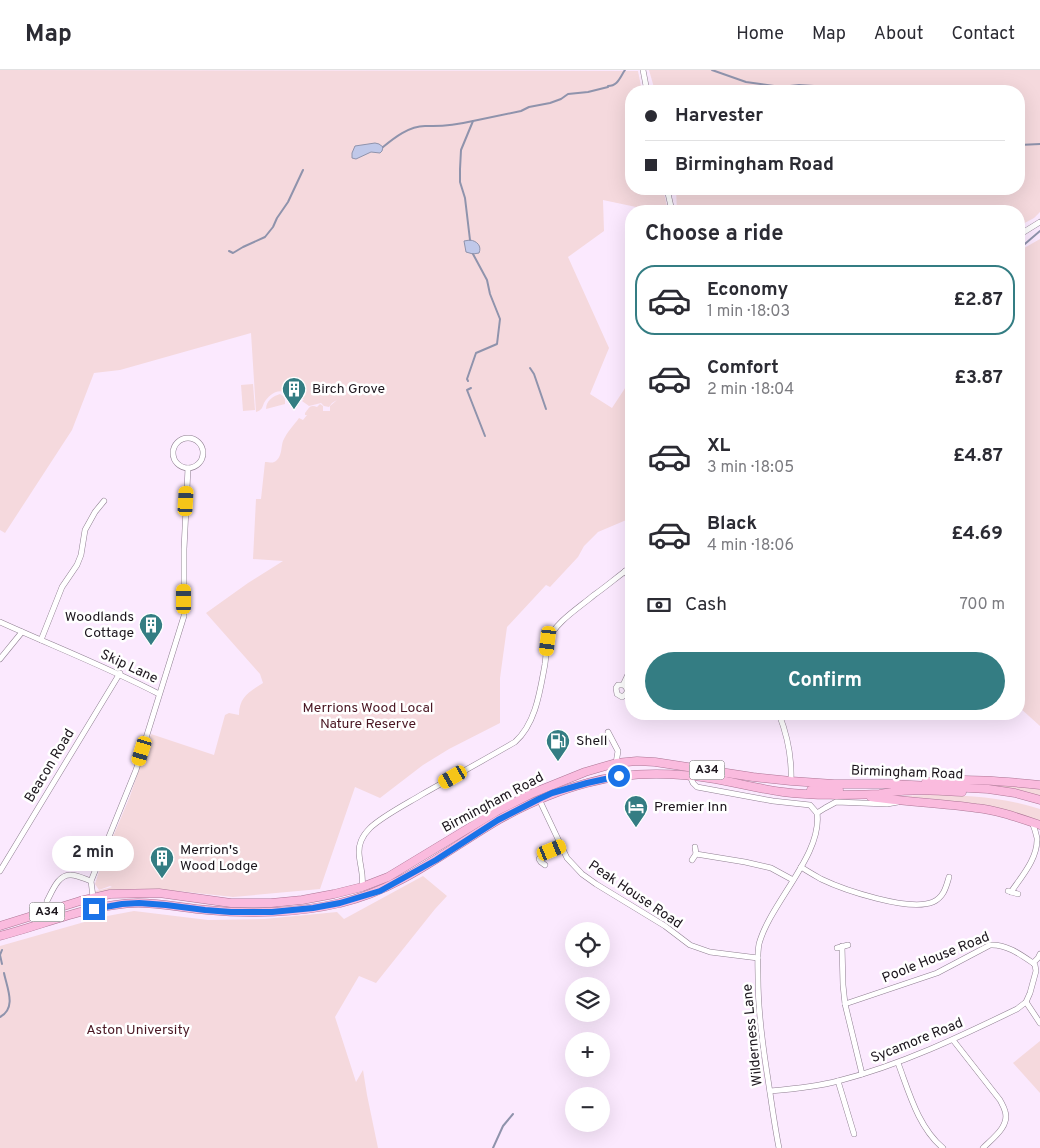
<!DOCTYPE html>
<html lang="en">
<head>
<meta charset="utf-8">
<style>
	body { margin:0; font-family:Overpass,sans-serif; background:#f2f2f3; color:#2b2b33; height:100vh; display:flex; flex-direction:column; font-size:19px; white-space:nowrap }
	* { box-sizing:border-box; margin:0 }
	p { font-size:16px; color:#7c7c81 }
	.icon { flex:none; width:28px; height:28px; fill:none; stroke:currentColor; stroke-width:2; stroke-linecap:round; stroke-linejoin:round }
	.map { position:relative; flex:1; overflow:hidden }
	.side { position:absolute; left:625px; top:135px; width:400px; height:515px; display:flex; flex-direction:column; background:#fff; border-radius:20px; box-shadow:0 5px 20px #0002 }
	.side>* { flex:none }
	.top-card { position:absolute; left:625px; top:15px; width:400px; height:110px; border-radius:20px; box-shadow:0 5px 20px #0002; display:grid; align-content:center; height:110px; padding:0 20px; background:#fff }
	.tools { position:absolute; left:565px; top:852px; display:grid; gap:10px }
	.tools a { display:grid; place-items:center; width:45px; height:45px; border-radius:50%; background:#fff; box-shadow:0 5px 20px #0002; font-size:25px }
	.end { position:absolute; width:22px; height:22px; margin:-11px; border:6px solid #1a73e8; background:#fff; box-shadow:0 0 0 2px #fff }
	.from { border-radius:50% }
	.bubble { position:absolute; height:35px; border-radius:18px; background:#fff; box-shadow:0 5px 20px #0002; font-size:16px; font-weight:700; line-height:35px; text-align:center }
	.car { position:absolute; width:15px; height:30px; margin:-15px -8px; border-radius:6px; box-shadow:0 0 4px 1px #0007; background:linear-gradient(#f5c518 24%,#345 0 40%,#f5c518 0 76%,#345 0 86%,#f5c518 0) }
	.top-card b { display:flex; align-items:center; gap:18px; height:48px; font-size:19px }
	.top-card b+b { border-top:1px solid #e1e1e2 }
	.top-card i { width:12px; height:12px; background:#2b2b33 }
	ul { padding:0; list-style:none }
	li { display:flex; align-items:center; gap:15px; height:70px; margin:0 10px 8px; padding:0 10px; border:2px solid transparent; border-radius:20px }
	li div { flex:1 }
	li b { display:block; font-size:19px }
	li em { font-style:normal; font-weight:700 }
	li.selected { border-color:#347d83 }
	li>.icon { width:45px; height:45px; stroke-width:1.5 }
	h2 { padding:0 20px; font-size:22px; line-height:60px }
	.pay { display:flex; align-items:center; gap:12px; height:55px; padding:0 20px; font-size:19px }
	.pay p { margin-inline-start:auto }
	.action { display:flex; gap:10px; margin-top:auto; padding:10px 20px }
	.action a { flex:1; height:58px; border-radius:30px; background:#347d83; color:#fff; font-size:20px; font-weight:700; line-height:58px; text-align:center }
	header { display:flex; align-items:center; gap:30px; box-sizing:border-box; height:70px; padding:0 25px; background:#fff; border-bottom:1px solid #e1e1e2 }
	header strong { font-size:24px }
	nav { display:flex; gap:28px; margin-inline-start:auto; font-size:18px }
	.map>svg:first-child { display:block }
</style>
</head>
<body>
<header>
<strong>Map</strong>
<nav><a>Home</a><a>Map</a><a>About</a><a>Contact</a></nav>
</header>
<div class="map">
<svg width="1040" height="1078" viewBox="0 0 1040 1078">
	<rect width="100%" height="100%" fill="#fbe9fe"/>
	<g fill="#f5d9dd">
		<path d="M0,0L638,1L642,21H631V119H663L668,141H655L603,130L604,161L568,187L609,278L590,324L612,338L631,309V448L598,462L584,476L578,487L550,517L546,515L507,557L500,608V653L449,679L423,695L380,728L355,717L320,819L233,827L178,821L92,822L112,817L110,816L99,820L95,814L100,798L130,726L151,664L214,685L225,645L229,643L239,645C239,627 249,622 263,613L260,604L206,543L248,513L283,491L253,489L256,429H261L265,392C270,392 273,394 277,390C282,385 281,377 283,371C287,362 294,355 299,348L303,350L307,345H305V343C309,338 310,334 317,337L320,334L323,336V341H330V336L337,330L332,333L329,337L324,336L321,333L309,336L302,331L304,329C300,328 296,328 292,327C286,325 290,325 284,322C276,319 268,326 264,333C262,338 262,340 256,342L251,263L120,300L94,303L72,360L5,463L0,460Z"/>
		<path d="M649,0H1040V142L1034,148L1019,156V141H677L676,119H1019V21H655Z"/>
		<path d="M1040,169V656L1019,637V181Z"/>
		<path d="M253,314L255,340L243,341L241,315Z"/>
		<path d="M280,324L283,326L285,329V334L266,339C266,331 273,326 280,324Z"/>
		<path d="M972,713L1040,717V728Z"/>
		<path d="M928,725C967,725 1003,727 1040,739V752L970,734L935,729L900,726Z"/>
		<path d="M423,806L447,826L435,839L376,913L359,906L335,947L356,1012L363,1000L367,1025L378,1078H0V876L102,847L134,841L208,850L264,849L337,842L344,849Z"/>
		<path d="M1040,971V1023L1013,993Z"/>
	</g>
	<g fill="#c0c8e9" stroke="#8f93ac">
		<path d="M375,73L379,74L383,77L382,81L380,83L371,82L356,89L352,88V83L355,76Z"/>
		<path d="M470,170C477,171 482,176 479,183L473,184L466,182L464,171Z"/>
	</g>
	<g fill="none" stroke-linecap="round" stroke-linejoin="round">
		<g stroke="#8f93ac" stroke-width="2">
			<path d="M712,0L746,12L781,17L799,15L829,17L838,20L851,21"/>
			<path d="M1019,75L1040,74"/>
			<path d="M383,77C394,68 409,56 425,56C428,56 431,56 433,56C447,56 460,54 473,51"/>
			<path d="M470,170L465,128L460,112V99L461,80L473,51L521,41L529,37L550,33L561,29L568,24L588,22L608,17V16C618,16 620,7 625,0"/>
			<path d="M1019,179L1040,161"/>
			<path d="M229,181L233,183L243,177L265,167L273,157L277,148L288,132L303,100"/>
			<path d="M530,298L534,304L546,339"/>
			<path d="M468,311L467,309L476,283L497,274L500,249L490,224L487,210L473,184"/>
			<path d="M471,318L467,320L485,366"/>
			<path d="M2,894L0,885L2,880"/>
			<path d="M0,947C17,938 7,918 4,903"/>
			<path d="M493,1078L503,1056L513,1044"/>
		</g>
		<g stroke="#8f7f91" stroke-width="6">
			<g id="minor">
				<path d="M643,0L647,21"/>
				<path d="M667,119L672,141"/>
				<path d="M1019,165L1040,152"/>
				<circle cx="188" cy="383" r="15"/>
				<path d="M625,501L631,510"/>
				<path d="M0,552C53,576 107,597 159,624"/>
				<path d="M41,570L62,517L77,495L81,485L85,460L95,442L104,431"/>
				<path d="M0,589L22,562"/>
				<path d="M623,615L625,616C629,621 627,624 622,627L617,624L616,618L618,615H623L631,598"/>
				<path d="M779,644C788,667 792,687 791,711"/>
				<path d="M608,662L618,681L616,693"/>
				<path d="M690,706L693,713L697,717L773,731L810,735L817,743"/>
				<path d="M539,729L567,788L582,804L596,814L665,856L690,875L710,882L758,888"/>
				<path d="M817,743L825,738L836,732L887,734L898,732"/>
				<path d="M696,784L745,792L771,798L793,810"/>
				<path d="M692,790L696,784L695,777"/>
				<path d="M545,795L541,792L539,789L541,786L562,776"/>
				<path d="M801,797C807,801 814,805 821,809C844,820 909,842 933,832C944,827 946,817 949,807"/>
				<path d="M0,801L120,603"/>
				<path d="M362,817C365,801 355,786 361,771C363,766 366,762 370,758C381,747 406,734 421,725C453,707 484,690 515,672C536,653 540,621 545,594C546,587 546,578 548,571C554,553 580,537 594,525C607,516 618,506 631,497"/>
				<path d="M1008,821L1018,824"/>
				<path d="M1011,822C1022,806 1038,788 1037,768C1036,763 1034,757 1032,752"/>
				<path d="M93,827L91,811L136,700L184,546V479L188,398"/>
				<path d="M47,831C52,822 58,804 71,805C77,805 85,809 91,811"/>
				<path d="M842,876L843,915L845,934L862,1004"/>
				<path d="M837,878L848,875"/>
				<path d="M1033,893L1038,888L1040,884"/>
				<path d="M1026,932L1040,953"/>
				<path d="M845,934L937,903L990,875C1006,874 1020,884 1033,893"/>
				<path d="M953,970L1000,1030C1002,1034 1004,1037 1005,1041C1010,1056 993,1068 983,1078"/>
				<path d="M898,993C909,1022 918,1057 943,1078"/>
				<path d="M838,1011L854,1064"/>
				<path d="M770,1021C793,1019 816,1017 838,1011C901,995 959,967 1017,939L1026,932L1030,923L1036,901L1035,895L1033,893"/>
				<path d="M779,1078C774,1053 771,1028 767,1003C762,971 758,940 758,908C758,897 757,885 759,874C770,833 823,784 817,743"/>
			</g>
		</g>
		<g stroke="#ac7695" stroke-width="9">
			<g id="trunk">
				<path d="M926,712C965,708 1002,711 1040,715"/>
				<path d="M811,720H839"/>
				<path d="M871,727C906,732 941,733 976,738C997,740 1019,748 1040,755"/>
				<path d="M0,856L80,831L110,824L159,823L231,833H271L302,830L334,824L362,817L388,807L497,741L533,723L585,702L616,693L637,691L655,692L753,707L791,711L834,714H892L988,719L1015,723L1040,730"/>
				<path d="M0,866C46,854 90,834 138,833C162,833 184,838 207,840C249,844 299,843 340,833C399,820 447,780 498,750C527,734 556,721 587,713C629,701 672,702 715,709C738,713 760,719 783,722C815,726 847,725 880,724C906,718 935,721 962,722"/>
			</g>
		</g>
		<use href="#minor" stroke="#fff" stroke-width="5"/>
		<use href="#trunk" stroke="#fabbde" stroke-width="8"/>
	</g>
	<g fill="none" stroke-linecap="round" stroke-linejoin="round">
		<path stroke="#1a73e8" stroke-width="6" d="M94,839L122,834L139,833L166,835L205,840L231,842H272L313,838L340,833L380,821L436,790L498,750L539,729L552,723L587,713L619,706"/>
	</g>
	<defs>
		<g id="building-pin" transform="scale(1.25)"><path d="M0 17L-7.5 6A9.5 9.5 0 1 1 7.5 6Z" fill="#347d83" stroke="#fff"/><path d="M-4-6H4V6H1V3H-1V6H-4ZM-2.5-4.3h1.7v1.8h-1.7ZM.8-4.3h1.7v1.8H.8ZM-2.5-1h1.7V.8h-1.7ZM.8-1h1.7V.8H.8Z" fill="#fff"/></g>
		<g id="fuel-pin" transform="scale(1.25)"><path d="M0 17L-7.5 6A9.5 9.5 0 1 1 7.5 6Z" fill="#347d83" stroke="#fff"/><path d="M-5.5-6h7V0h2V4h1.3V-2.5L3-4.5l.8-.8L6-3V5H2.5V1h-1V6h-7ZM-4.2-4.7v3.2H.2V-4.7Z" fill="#fff"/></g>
		<g id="hotel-pin" transform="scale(1.25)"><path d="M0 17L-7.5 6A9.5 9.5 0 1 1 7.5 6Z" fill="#347d83" stroke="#fff"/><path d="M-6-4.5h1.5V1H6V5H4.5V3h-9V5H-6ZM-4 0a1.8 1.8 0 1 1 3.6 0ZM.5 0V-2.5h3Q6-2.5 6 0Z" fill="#fff"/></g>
	</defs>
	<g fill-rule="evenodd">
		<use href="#building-pin" x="294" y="319"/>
		<use href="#building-pin" x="151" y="555"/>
		<use href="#fuel-pin" x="558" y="671"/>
		<use href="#hotel-pin" x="636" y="737"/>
		<use href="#building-pin" x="162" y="788"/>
	</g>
	<g text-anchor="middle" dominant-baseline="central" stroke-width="5" stroke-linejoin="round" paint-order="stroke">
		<g fill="#fff" stroke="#605c61" stroke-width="1">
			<rect x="689.5" y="690.5" width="35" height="19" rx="4"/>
			<rect x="29.5" y="832.5" width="35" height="19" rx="4"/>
		</g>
		<g font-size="12" font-weight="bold" fill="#1c161d">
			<text x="707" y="700">A34</text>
			<text x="47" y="842">A34</text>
		</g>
		<g font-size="14" fill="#1c161d" stroke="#fff" text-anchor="start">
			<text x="312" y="319">Birch Grove</text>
			<text x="134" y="547" text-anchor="end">Woodlands<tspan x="134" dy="16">Cottage</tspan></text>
			<text x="576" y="671">Shell</text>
			<text x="654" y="737">Premier Inn</text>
			<text x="180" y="780">Merrion's<tspan x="180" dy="16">Wood Lodge</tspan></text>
		</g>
		<g font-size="14" fill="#1c161d" stroke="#fff">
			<text transform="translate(129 597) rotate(25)">Skip Lane</text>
			<text transform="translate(50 696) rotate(-59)">Beacon Road</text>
			<text transform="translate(907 703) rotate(2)">Birmingham Road</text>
			<text transform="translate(493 733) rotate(-28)">Birmingham Road</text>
			<text transform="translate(635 825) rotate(34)">Peak House Road</text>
			<text transform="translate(936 888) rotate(-22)">Poole House Road</text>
			<text transform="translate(753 965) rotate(-96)">Wilderness Lane</text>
			<text transform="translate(917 971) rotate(-22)">Sycamore Road</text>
		</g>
		<g font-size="14" fill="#4a1723" stroke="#fff">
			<text x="368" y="638">Merrions Wood Local<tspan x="368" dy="16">Nature Reserve</tspan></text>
			<text x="138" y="960">Aston University</text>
		</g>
	</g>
</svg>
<div class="tools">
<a><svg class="icon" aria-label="locate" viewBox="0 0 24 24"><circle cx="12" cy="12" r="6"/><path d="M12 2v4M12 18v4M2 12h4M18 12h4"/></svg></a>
<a><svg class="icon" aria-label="layers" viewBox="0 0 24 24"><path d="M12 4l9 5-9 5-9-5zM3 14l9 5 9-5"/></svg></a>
<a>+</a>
<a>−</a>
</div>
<i class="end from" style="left:619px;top:706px"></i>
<i class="end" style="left:94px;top:839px"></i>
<div class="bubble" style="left:52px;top:766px;width:82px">2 min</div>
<i class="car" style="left:186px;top:431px;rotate:3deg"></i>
<i class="car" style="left:184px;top:529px;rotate:0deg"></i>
<i class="car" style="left:548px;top:571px;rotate:187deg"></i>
<i class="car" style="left:142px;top:681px;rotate:197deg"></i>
<i class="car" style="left:453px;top:707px;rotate:240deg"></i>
<i class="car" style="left:552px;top:780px;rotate:68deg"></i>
<div class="top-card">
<b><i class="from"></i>Harvester</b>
<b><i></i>Birmingham Road</b>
</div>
<section class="side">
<h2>Choose a ride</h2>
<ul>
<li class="selected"><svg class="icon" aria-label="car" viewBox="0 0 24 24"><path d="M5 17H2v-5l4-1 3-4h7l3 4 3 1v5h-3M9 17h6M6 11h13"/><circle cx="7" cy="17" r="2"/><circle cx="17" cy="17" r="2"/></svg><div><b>Economy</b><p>1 min · 18:03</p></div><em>£2.87</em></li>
<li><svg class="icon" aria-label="car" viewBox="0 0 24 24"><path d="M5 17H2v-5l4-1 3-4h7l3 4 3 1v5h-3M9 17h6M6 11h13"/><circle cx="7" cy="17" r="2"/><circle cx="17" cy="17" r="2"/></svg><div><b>Comfort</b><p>2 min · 18:04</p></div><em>£3.87</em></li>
<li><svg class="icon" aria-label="car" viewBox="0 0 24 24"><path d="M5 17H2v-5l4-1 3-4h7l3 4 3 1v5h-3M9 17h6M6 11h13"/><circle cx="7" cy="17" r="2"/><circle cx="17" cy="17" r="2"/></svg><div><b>XL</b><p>3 min · 18:05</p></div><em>£4.87</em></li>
<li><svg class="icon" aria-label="car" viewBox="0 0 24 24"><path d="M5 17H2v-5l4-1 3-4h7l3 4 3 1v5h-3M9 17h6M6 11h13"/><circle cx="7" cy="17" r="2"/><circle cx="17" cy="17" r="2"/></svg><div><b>Black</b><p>4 min · 18:06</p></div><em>£4.69</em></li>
</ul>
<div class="pay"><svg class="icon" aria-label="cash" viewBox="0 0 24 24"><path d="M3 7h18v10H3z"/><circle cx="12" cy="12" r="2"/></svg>Cash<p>700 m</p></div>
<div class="action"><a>Confirm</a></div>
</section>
</div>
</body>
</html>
